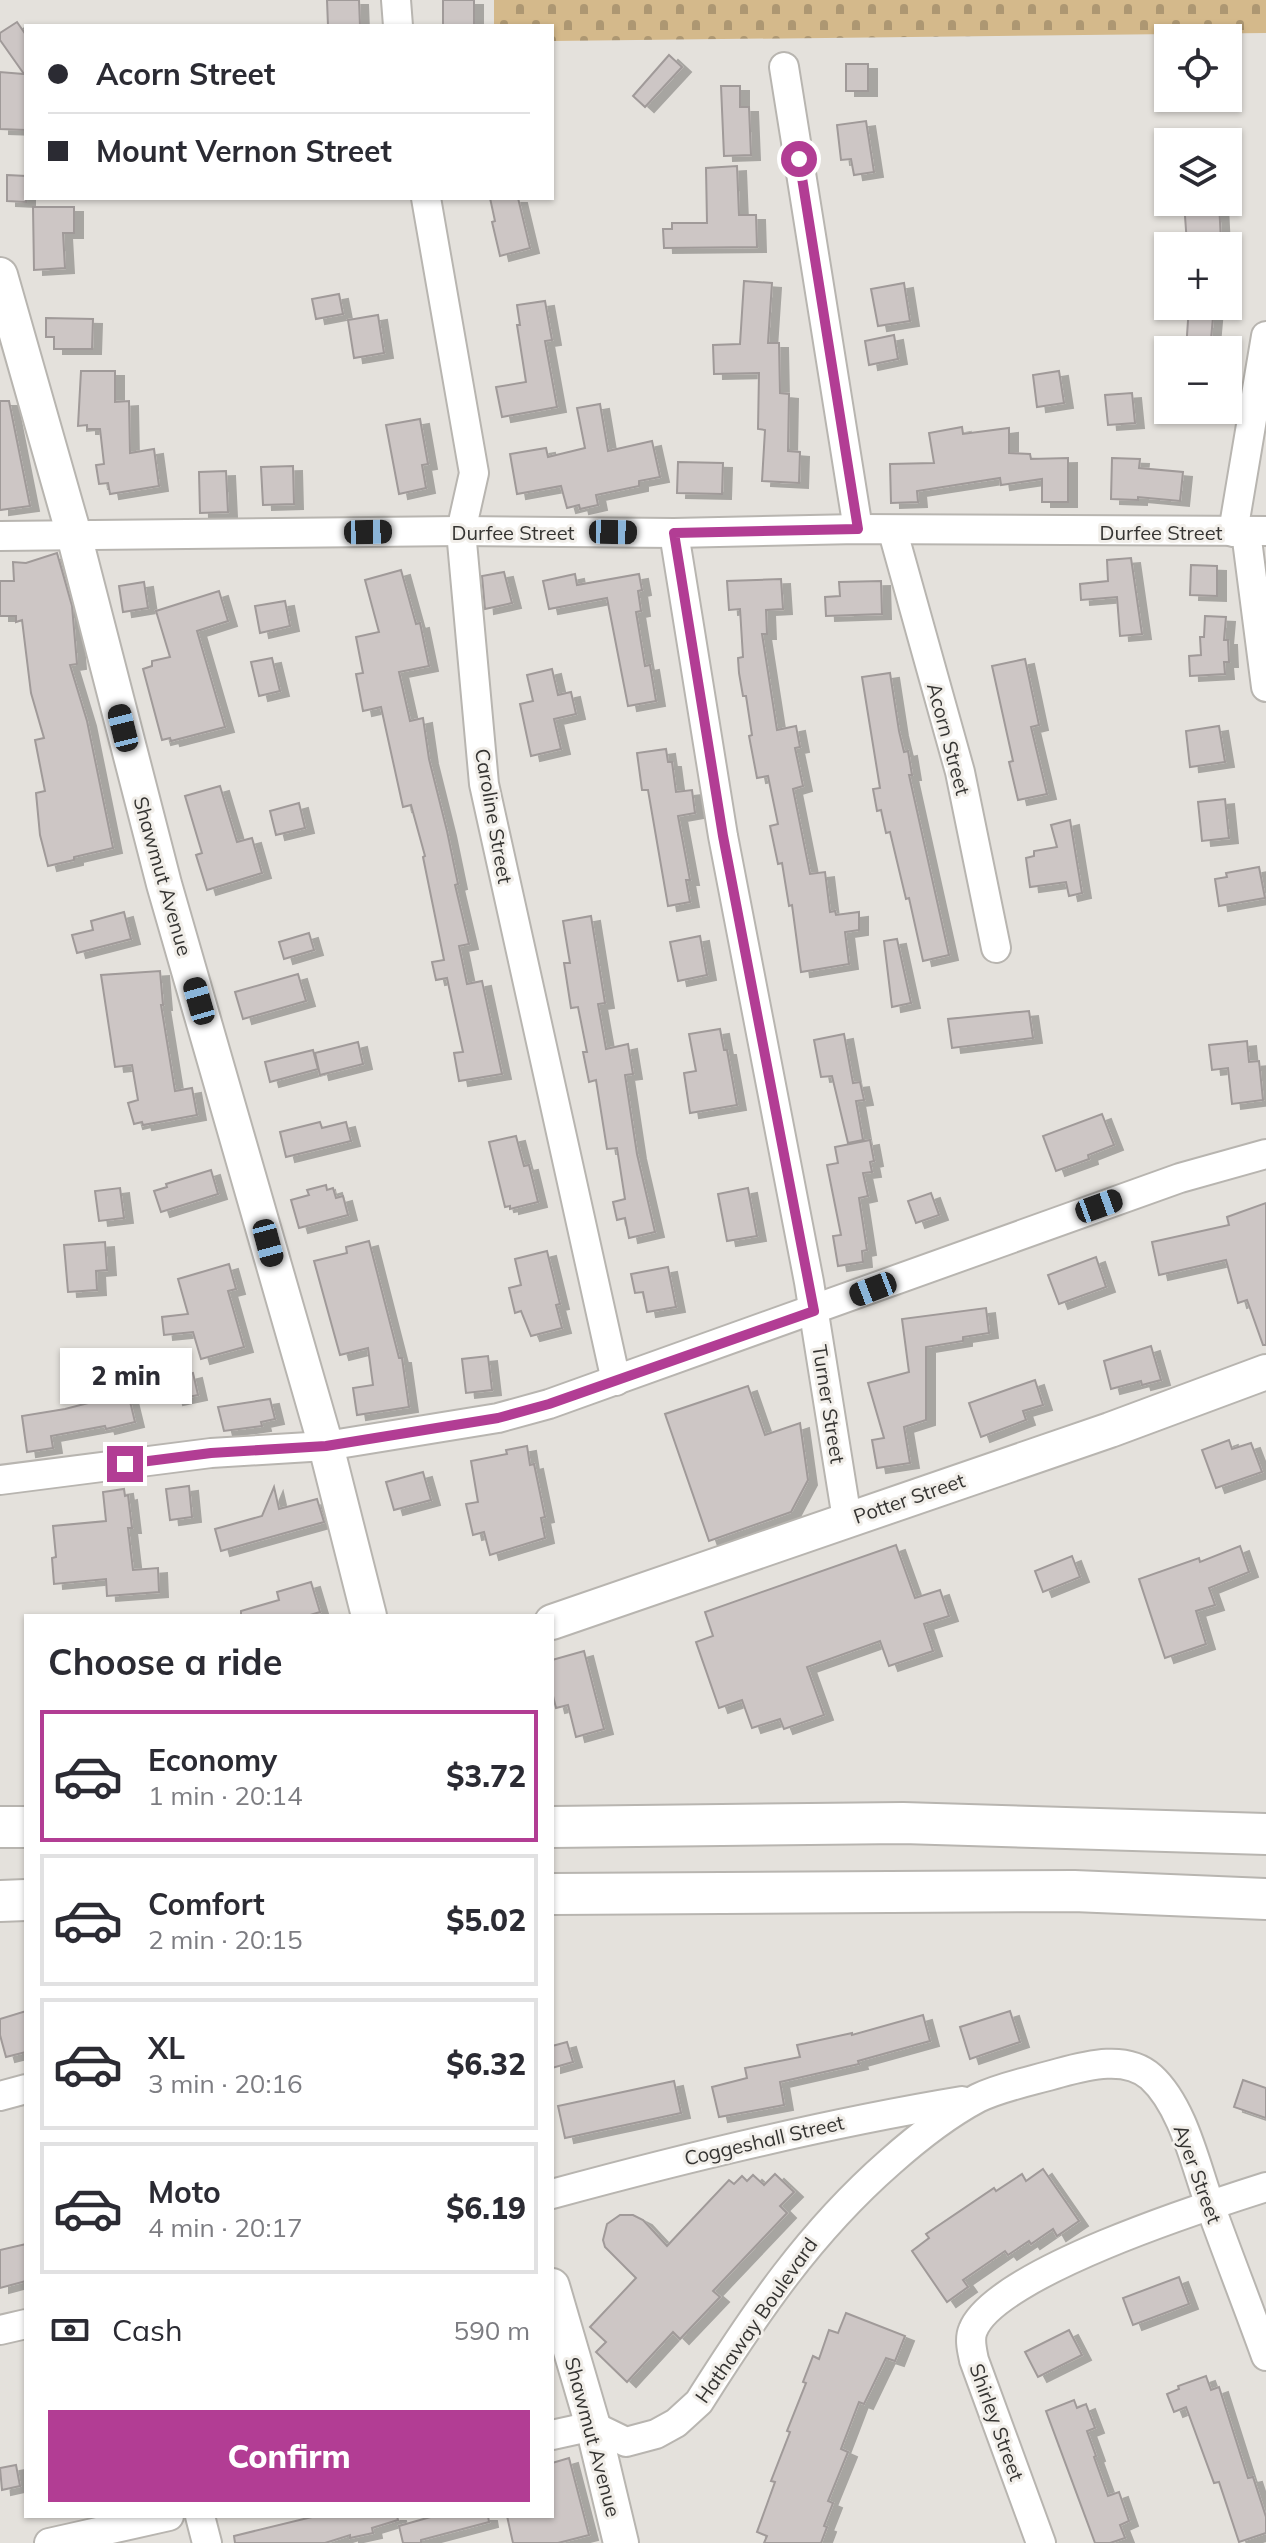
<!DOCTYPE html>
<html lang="en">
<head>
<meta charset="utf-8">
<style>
	body { margin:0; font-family:Mulish,sans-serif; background:#f7f7f7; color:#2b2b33; height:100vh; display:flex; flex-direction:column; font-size:30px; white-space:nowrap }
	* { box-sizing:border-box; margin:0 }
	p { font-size:26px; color:#7c7c81 }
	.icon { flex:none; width:44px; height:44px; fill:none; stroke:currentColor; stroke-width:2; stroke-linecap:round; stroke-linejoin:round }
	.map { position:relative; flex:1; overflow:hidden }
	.sheet { position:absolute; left:24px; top:1614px; width:530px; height:904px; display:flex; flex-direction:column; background:#fff; border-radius:0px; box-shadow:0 2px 6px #0004 }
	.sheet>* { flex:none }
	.top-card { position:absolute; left:24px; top:24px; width:530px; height:176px; border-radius:0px; box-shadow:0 2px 6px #0004; display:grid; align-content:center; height:176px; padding:0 24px; background:#fff }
	.fabs { position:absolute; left:1154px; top:24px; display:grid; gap:16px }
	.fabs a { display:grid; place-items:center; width:88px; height:88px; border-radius:0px; background:#fff; box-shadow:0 2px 6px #0004; font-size:40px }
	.end { position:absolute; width:36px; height:36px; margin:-18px; border:10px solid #b23d94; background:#fff; box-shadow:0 0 0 4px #fff }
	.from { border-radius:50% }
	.bubble { position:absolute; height:56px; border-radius:0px; background:#fff; box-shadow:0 2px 6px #0004; font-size:26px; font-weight:800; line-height:56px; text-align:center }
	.car { position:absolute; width:24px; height:48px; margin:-24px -12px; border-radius:10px; box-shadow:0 0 6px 2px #0007; background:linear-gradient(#222 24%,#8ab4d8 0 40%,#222 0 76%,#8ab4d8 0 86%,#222 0) }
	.top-card b { display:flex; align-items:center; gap:28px; height:76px; font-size:30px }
	.top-card b+b { border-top:2px solid #e1e1e2 }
	.top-card i { width:20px; height:20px; background:#2b2b33 }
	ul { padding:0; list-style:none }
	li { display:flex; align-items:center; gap:24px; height:132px; margin:0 16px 12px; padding:0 8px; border:4px solid #e1e1e2; border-radius:0px }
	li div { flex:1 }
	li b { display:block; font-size:30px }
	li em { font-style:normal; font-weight:800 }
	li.on { border-color:#b23d94 }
	li>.icon { width:72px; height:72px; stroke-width:1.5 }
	h2 { padding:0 24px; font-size:36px; line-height:96px }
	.pay { display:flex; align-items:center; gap:20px; height:88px; padding:0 24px; font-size:30px }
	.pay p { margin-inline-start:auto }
	.button { display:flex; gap:16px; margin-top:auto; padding:16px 24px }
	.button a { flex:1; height:92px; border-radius:0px; background:#b23d94; color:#fff; font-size:32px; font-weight:800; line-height:92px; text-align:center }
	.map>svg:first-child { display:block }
</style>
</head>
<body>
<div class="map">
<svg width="1266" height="2543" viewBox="0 0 1266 2543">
	<defs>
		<pattern id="cemetery-stones" width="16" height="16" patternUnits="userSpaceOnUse" patternTransform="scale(2)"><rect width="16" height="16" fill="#d4b98b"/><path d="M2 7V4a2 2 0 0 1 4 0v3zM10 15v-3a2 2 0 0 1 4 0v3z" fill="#ad9772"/></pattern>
		<filter id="shadow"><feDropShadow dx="9" dy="5" stdDeviation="0" flood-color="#0004"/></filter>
	</defs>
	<rect width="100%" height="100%" fill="#e4e1dc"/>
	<path fill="url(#cemetery-stones)" d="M494,0H1266V33L552,41V26H494Z"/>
	<g fill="#cdc6c5" stroke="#a09a99" stroke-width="2" filter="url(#shadow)">
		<path d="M327,0H359L360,26H328Z"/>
		<rect x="443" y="0" width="31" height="26"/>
		<path d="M17,22L26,35V130L0,129V72L24,74L0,40V33Z"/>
		<path d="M669,55L682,67L645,107L633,96Z"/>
		<rect x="846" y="64" width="22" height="27"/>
		<path d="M721,86H740V107H749L751,155L724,156Z"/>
		<path d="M866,121L874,172L854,175L851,159L841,160L837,125Z"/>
		<path d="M737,166L739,215H756L757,247L664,248L663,229H672V223H707L706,168Z"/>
		<path d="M7,175L26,176V202L7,201Z"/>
		<path d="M490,198H518L530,248L500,256L492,222L495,221Z"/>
		<path d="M1184,202H1219L1221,242L1187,244Z"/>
		<path d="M33,207H74V233H63L65,268L34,270Z"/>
		<path d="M744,281L772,283L768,343H779L780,393L789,394L788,451L800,452L799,483L762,481L765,430L758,429L759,373L714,374L713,345L740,344Z"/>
		<path d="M904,283L910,321L878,326L871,289Z"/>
		<path d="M339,294L343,314L316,319L312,299Z"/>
		<path d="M545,301L552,340L545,341L557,407L502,417L496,387L526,382L517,325H520L517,305Z"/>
		<path d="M1189,306H1214L1210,350H1186Z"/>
		<path d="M378,315L384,353L354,358L348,320Z"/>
		<path d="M46,318L93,319L92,349H54V337H46Z"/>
		<path d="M894,335L898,359L869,365L865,341Z"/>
		<path d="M81,371H115V402L129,401L130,453L154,449L159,486L110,494L108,483L99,484L96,465L104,464L100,429H87V425L78,426Z"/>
		<path d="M1059,371L1064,403L1037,407L1033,375Z"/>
		<path d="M1132,393L1135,423L1108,425L1105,395Z"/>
		<path d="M0,401H9L30,506L0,510Z"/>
		<path d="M600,404L608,451L652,441L660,477L639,481V486L596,495L598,505L580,509L579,505L567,508L561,486L517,494L510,454L546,448L548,457L585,448L577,408Z"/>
		<path d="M420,419L428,464L422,465L426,488L399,494L386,425Z"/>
		<path d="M962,427L963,434L1009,428V453L1030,454L1031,459L1068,458V502H1042V479L1001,485L1000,478L917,491L918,502L891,503L890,464L934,463L929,433Z"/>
		<path d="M1112,458L1140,459L1139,468L1183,472L1180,501L1138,497V500L1111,499Z"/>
		<path d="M678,462L723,463L722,494L677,493Z"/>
		<path d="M293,466L294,504L263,505L261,467Z"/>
		<path d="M226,471L228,512L200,513L199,472Z"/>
		<path d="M57,553L72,606L77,664L70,665L87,721L113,848L74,857V860L48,866L40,835L36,793L45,791L35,740L44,738L31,693L22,620L16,622V616H0V581H14L13,562L26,563Z"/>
		<path d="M1131,558L1142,634L1120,636L1117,597L1081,600L1080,584L1108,581L1107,560Z"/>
		<path d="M1191,565L1217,566V596L1190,595Z"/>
		<path d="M401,570L416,624L420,623L429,666L399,672L410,721L423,718L429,759L447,831L458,884L455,885L469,944L459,946L467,984L482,981L502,1074L459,1081L454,1053L463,1052L447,978L436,980L432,962L444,960L423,857L425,856L411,805L403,807L381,707L363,711L356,674L363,673L356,637L379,632L365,580Z"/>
		<path d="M504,572L512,603L485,609L482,576Z"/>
		<path d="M575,574L577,585L639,574L642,590L638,591L641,611L636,612L645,666L650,665L656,701L628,706L607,598L549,609L543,581Z"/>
		<path d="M781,579L783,609L766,610L767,634H762L777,730L796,726L800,747L795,748L803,786L793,789L810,874L825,872L830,912L835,911L836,915L859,912V930L845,932L849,964L801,972L792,905L789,906L782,863L778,864L770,826L778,824L768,776L757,778L749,736L752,735L746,696H743L739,673L738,658L743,657L740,609L729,610L727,581Z"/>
		<path d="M881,581L882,614L826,616L825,597L840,596L839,582Z"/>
		<path d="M144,582L148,608L123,612L119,586Z"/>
		<path d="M219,591L228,621L197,631L225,727L171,741L170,738L162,740L143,669L152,666V661L170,657L156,611Z"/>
		<path d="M285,601L290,626L260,633L255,606Z"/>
		<path d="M1205,616L1226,617L1224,640H1228L1229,662H1224L1225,674L1190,676L1189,656L1201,655L1200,637H1204Z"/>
		<path d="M272,658L280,691L259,696L251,662Z"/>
		<path d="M1025,659L1039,725L1031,727L1047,794L1018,800L1009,762L1013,761L992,666Z"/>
		<path d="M552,669L558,695L571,692L576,714L554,719L561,749L531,756L520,704L533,701L527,675Z"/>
		<path d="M890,673L899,731L904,752L908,751L912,775H909L949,955L923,961L909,898L906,899L890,832L886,833L881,810L877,811L873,789L880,788L862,677Z"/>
		<path d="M1219,726L1225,762L1190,767L1186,731Z"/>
		<path d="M666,749L668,762H672L676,792L692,790L695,813L678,816L690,880H686L690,902L668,906L648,790H642L637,753Z"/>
		<path d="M220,786L237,842L252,838L262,873L207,890L196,855L202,853L185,796Z"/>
		<path d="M1225,799L1229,838L1202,841L1198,802Z"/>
		<path d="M299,803L305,828L276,835L270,811Z"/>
		<path d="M1070,820L1082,893L1069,896L1066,882L1030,887L1026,858L1034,856V851L1057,847L1051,825Z"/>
		<path d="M1259,867L1265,898L1219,906L1215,879L1227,877L1226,873Z"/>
		<path d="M124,912L131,939L77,953L72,935L93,930L91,921Z"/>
		<path d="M591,916L605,1003L598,1004L606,1049L628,1044L633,1074L625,1075L637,1154L655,1232L629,1238L625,1218L617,1220L613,1202L625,1199L617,1148L607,1149L596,1080L589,1082L583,1052H587L578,1007L571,1008L564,963H570L563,921Z"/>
		<path d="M309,933L314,950L284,959L279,942Z"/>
		<path d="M700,936L707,975L678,981L670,942Z"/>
		<path d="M897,939L911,1003L892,1007L884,941Z"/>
		<path d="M160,971L163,1005H161L175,1091L192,1088L197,1115L143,1125L142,1122L134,1124L128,1103L138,1100L132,1065L115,1067L101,975Z"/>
		<path d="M298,974L306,1001L243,1019L235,992Z"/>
		<path d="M1029,1011L1033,1038L952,1048L948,1019Z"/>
		<path d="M720,1029L724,1050H727L737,1105L690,1113L684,1073L696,1071L689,1034Z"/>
		<path d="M844,1034L853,1083L860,1082L864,1100L856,1101L863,1140L848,1143L832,1076L821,1077L814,1040Z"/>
		<path d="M1247,1041L1249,1062L1259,1061L1263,1100L1232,1104L1228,1068L1212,1070L1209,1045Z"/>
		<path d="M358,1042L363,1064L320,1075L315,1053Z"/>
		<path d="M313,1050L318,1069L270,1082L265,1062Z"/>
		<path d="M1102,1114L1114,1145L1088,1155L1089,1159L1056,1171L1043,1136Z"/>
		<path d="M320,1122L322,1128L346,1122L351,1141L286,1157L280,1132Z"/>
		<path d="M516,1136L524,1166L529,1165L538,1202L510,1209V1206L505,1207L489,1142Z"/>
		<path d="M870,1140L874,1161L870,1162L872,1172L863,1173L868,1196L859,1198L867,1250L862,1251L863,1262L838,1266L833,1236L841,1235L827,1165L838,1163L835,1147Z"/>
		<path d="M211,1170L218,1194L161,1212L154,1191L167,1187L166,1184Z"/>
		<path d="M326,1185L327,1190L333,1188L336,1198L343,1196L348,1215L299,1228L291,1200L309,1195L307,1190Z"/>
		<path d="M120,1188L124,1218L99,1221L95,1191Z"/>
		<path d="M748,1188L757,1236L727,1241L718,1194Z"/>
		<path d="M931,1193L939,1215L916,1223L908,1201Z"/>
		<path d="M1266,1203V1345H1263L1247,1300L1238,1303L1226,1260L1159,1275L1152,1242L1229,1225L1227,1217Z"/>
		<path d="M369,1241L399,1358H402L409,1407L357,1415L353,1388L373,1385L368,1348L340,1355L314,1261L347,1253L346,1247Z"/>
		<path d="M105,1242L107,1270L96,1271L97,1290L68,1292L64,1245Z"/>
		<path d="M547,1251L560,1304L556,1305L562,1328L531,1336L521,1311L515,1313L509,1288L521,1285L515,1259Z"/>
		<path d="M1096,1257L1106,1287L1059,1304L1048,1275Z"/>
		<path d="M229,1264L236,1289L228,1291L244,1347L201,1359L193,1332L164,1335L162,1317L188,1314L178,1279Z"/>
		<path d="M668,1267L676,1307L647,1312L643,1292L635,1293L631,1274Z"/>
		<path d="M986,1308L989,1333L963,1337V1341L926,1347V1420L904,1427L910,1463L877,1468L872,1440L884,1438L868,1383L909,1372L902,1319Z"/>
		<path d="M1151,1346L1161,1380L1142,1385L1141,1381L1111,1389L1104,1361Z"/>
		<path d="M488,1356L492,1390L466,1393L462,1359Z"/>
		<path d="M193,1373L198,1395L174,1400L169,1379Z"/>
		<path d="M1035,1380L1043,1405L1023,1411L1026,1420L981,1437L969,1403Z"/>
		<path d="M126,1385L135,1422L106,1429L105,1426L51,1436L53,1448L27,1452L22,1416L65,1409L100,1400L98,1391Z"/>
		<path d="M748,1386L765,1435L800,1423L808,1480L791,1512L709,1541L665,1414Z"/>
		<path d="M270,1399L275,1419L261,1422L262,1426L224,1431L218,1407Z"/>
		<path d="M1229,1440L1232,1449L1251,1443L1262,1472L1216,1488L1202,1450Z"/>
		<path d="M527,1446L530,1465L534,1464L545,1517L541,1518L545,1538L490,1555L484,1532L473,1535L466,1504L478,1502L471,1461L507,1454L506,1450Z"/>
		<path d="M423,1472L431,1500L394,1510L386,1482Z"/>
		<path d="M189,1486L192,1517L170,1520L166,1489Z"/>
		<path d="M274,1487L279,1509L317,1499L324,1522L221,1551L215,1529L262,1516Z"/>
		<path d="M124,1489L125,1496L128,1495L132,1528H128L133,1570L158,1568L159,1592L107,1596L106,1579L54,1584L52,1558L56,1557L53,1526L106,1521L103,1492Z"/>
		<path d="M896,1545L915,1598L940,1590L949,1616L924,1624L933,1651L889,1666L880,1641L807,1667L824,1715L784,1729L780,1719L752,1728L742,1700L719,1708L696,1642L713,1636L705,1612Z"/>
		<path d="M1240,1546L1249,1572L1209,1588L1215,1605L1196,1611L1206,1644L1165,1658L1139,1579L1199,1558L1200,1562Z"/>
		<path d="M1072,1556L1080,1577L1043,1592L1035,1571Z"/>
		<path d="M311,1582L320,1612L307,1616H241V1611L279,1600L277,1592Z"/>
		<path d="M584,1651L604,1729L576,1737L568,1705L556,1708L552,1692V1660Z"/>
		<path d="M26,2011V2052L6,2057L0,2035V2019Z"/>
		<path d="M1010,2011L1020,2042L970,2059L960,2027Z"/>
		<path d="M923,2015L930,2041L858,2061L859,2064L780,2082L784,2105L719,2117L712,2087L747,2078L745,2068L800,2057L797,2045L852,2033V2035Z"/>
		<path d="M567,2042L573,2062L552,2068V2046Z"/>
		<path d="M1243,2080L1266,2088V2118L1234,2107Z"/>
		<path d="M674,2081L681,2113L565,2138L558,2106Z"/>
		<path d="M1043,2169L1079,2221L1057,2236L1053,2229L1031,2244L1029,2241L1008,2255L1005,2251L963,2280L968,2287L947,2302L912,2251L929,2238L926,2234L994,2188L996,2191L1022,2174L1026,2181Z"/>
		<path d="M775,2174L794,2192L780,2206L787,2213L713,2291L720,2297L680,2339L673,2332L627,2382L596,2352L606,2342L590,2327L636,2278L605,2247L603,2240L607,2224L620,2215H633L643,2220L667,2246L729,2180L734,2184L742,2176L747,2181L753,2175L764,2185Z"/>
		<path d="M26,2244V2281L0,2288V2250Z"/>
		<path d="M1179,2277L1189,2304L1133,2325L1123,2298Z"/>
		<path d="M846,2313L905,2336L895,2361L886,2358L864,2404L859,2402L841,2449L848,2452L828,2501L833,2503L824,2526L827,2527L821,2543H764L767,2536L757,2532L775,2482L771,2481L790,2432L787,2431L806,2383L803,2382L813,2356L819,2359L829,2330L838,2333Z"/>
		<path d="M1069,2330L1082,2355L1038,2377L1025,2352Z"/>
		<path d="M1206,2376L1211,2390L1219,2387L1248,2478L1253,2477L1266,2517V2533L1239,2542L1219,2482L1214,2483L1186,2407L1174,2412L1167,2394L1179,2389L1178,2386Z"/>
		<path d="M1074,2400L1077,2408L1086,2404L1095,2428L1087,2431L1096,2456L1094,2457L1108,2496L1119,2492L1129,2521L1120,2525L1125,2538L1110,2543H1095L1046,2411Z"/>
		<path d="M569,2458L589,2535L558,2543H513L507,2516H552V2463Z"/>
		<path d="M16,2465L20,2486L2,2490L0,2468Z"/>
		<path d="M316,2516H397L398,2520L372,2528L373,2533L350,2538V2535L325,2543H235L234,2536Z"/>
		<path d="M434,2516H488L489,2522L421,2540V2543H403L399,2526Z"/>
	</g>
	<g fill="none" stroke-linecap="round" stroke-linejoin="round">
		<g stroke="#b8b5b0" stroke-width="32">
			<g id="minor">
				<path d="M396,0L398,26"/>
				<path d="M784,67L858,529"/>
				<path d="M426,198L474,473L461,531L484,784L616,1381"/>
				<path d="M893,532L960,772L996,948"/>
				<path d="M1233,532L1266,336"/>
				<path d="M1246,532L1266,687"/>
				<path d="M674,533L723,836L809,1282L847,1519"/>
				<path d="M0,536L461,531L674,533L858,529L1266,531"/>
				<path d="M0,1480L211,1453L326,1446L498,1418L549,1404L1180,1178L1266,1154"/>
				<path d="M0,2096L26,2089"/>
				<path d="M552,2194C688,2157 823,2124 962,2101"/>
				<path d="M0,2330L26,2324"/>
				<path d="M552,2435L593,2426L626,2442L656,2434L676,2423L699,2402C756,2312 809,2233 890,2162C917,2138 946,2115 978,2098C1003,2086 1032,2081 1059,2073C1088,2065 1127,2055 1151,2077C1184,2107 1196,2168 1211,2208C1229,2258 1248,2306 1266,2356"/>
				<path d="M200,2516L207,2543"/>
				<path d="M49,2543L169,2516"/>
				<path d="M1041,2543L974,2360C972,2350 969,2339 973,2330C995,2273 1206,2206 1266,2187"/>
			</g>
		</g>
		<g stroke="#b8b5b0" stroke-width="38">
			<g id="major">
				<path d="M0,275L74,535L164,884L326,1446L369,1616"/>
				<path d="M552,1622L1110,1430L1266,1372"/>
				<path d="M552,2286L593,2426L621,2543"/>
			</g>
		</g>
		<g stroke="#b8b5b0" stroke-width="44">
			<g id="highway">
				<path d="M0,1827H26"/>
				<path d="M552,1827L903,1823L1266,1834"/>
				<path d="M552,1894L1074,1891L1266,1899"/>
				<path d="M0,1901L26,1900"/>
			</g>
		</g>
		<use href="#minor" stroke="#fff" stroke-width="28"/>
		<use href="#major" stroke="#fff" stroke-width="34"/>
		<use href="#highway" stroke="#fff" stroke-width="40"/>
	</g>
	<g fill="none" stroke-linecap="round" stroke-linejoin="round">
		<path stroke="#b23d94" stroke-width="10" d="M125,1464L211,1453L326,1446L498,1418L549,1404L814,1311L723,836L674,533L858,529L799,159"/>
	</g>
	<g text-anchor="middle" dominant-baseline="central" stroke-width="6" stroke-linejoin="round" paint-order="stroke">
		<g font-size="20" fill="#353432" stroke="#f1eee9">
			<text x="513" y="532">Durfee Street</text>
			<text x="1161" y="532">Durfee Street</text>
			<text transform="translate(949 739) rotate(75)">Acorn Street</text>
			<text transform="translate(494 816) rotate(80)">Caroline Street</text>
			<text transform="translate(163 876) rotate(74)">Shawmut Avenue</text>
			<text transform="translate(829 1404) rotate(81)">Turner Street</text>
			<text transform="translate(909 1498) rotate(-19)">Potter Street</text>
			<text transform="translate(764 2140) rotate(-13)">Coggeshall Street</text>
			<text transform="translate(1198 2174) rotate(70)">Ayer Street</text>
			<text transform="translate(756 2320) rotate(-55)">Hathaway Boulevard</text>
			<text transform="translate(997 2422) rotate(70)">Shirley Street</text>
			<text transform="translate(593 2437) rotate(75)">Shawmut Avenue</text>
		</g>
	</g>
</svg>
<div class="fabs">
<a><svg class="icon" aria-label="locate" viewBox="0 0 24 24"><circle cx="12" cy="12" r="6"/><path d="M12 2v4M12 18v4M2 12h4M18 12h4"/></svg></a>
<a><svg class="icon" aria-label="layers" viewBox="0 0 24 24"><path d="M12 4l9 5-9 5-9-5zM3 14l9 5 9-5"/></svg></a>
<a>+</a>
<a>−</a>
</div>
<i class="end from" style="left:799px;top:159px"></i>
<i class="end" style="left:125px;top:1464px"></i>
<div class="bubble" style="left:60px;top:1348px;width:132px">2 min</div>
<i class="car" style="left:368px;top:532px;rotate:89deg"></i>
<i class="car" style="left:613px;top:532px;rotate:91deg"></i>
<i class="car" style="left:123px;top:728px;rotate:346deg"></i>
<i class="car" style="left:199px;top:1001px;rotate:344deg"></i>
<i class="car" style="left:1099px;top:1206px;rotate:70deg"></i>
<i class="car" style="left:268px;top:1243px;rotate:165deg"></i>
<i class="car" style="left:873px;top:1289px;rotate:249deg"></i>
<div class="top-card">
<b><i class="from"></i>Acorn Street</b>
<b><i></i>Mount Vernon Street</b>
</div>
<section class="sheet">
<h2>Choose a ride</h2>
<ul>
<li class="on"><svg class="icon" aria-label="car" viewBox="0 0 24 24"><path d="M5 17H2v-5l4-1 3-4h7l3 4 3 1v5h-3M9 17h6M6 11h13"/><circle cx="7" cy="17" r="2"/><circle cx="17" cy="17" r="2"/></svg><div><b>Economy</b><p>1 min · 20:14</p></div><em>$3.72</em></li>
<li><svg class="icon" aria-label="car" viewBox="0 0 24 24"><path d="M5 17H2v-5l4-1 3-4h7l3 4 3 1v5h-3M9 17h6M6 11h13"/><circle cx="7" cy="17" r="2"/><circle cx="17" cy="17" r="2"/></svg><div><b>Comfort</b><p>2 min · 20:15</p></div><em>$5.02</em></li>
<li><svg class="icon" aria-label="car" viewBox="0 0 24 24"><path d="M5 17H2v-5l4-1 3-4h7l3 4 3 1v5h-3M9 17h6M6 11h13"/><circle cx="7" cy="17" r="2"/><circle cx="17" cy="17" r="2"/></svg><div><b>XL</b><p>3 min · 20:16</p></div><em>$6.32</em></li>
<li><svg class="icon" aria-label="car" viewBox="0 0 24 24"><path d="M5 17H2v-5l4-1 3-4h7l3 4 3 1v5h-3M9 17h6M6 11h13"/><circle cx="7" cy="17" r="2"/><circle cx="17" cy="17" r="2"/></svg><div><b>Moto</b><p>4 min · 20:17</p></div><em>$6.19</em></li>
</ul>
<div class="pay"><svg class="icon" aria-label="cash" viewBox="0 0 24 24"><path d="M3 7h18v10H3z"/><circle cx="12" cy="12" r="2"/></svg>Cash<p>590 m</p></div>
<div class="button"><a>Confirm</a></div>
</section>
</div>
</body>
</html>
